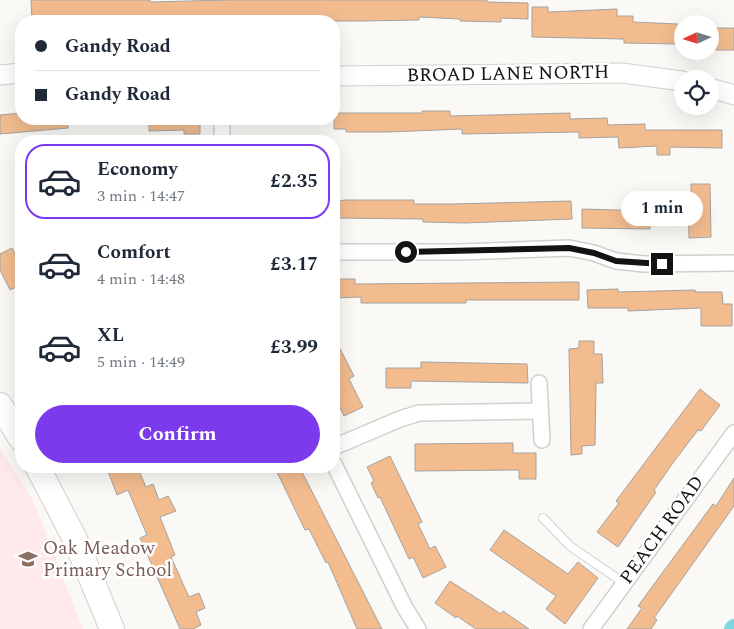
<!DOCTYPE html>
<html lang="en">
<head>
<meta charset="utf-8">
<style>
	body { margin:0; font-family:Spectral,serif; background:#f2f2f3; color:#1f2937; height:100vh; display:flex; flex-direction:column; font-size:19px; white-space:nowrap }
	* { box-sizing:border-box; margin:0 }
	p { font-size:16px; color:#747a83 }
	.icon { flex:none; width:28px; height:28px; fill:none; stroke:currentColor; stroke-width:2; stroke-linecap:round; stroke-linejoin:round }
	.map { position:relative; flex:1; overflow:hidden }
	.sheet { position:absolute; left:15px; top:135px; width:325px; height:338px; display:flex; flex-direction:column; background:#fff; border-radius:20px; box-shadow:0 5px 20px #0002 }
	.sheet>* { flex:none }
	.hud { position:absolute; left:15px; top:15px; width:325px; height:110px; border-radius:20px; box-shadow:0 5px 20px #0002; display:grid; align-content:center; height:110px; padding:0 20px; background:#fff }
	.needle { width:32px; rotate:266deg }
	.controls { position:absolute; left:674px; top:15px; display:grid; gap:10px }
	.controls a { display:grid; place-items:center; width:45px; height:45px; border-radius:50%; background:#fff; box-shadow:0 5px 20px #0002; font-size:25px }
	.end { position:absolute; width:22px; height:22px; margin:-11px; border:6px solid #131312; background:#fff; box-shadow:0 0 0 2px #fff }
	.from { border-radius:50% }
	.bubble { position:absolute; height:35px; border-radius:18px; background:#fff; box-shadow:0 5px 20px #0002; font-size:16px; font-weight:700; line-height:35px; text-align:center }
	.hud b { display:flex; align-items:center; gap:18px; height:48px; font-size:19px }
	.hud b+b { border-top:1px solid #e0e1e3 }
	.hud i { width:12px; height:12px; background:#1f2937 }
	ul { padding:9px 0 0; list-style:none }
	li { display:flex; align-items:center; gap:15px; height:75px; margin:0 10px 8px; padding:0 10px; border:2px solid transparent; border-radius:20px }
	li div { flex:1 }
	li b { display:block; font-size:19px }
	li em { font-style:normal; font-weight:700 }
	li.on { border-color:#7c3aed }
	li>.icon { width:45px; height:45px; stroke-width:1.5 }
	.cta { display:flex; gap:10px; margin-top:auto; padding:10px 20px }
	.cta a { flex:1; height:58px; border-radius:30px; background:#7c3aed; color:#fff; font-size:20px; font-weight:700; line-height:58px; text-align:center }
	.map>svg:first-child { display:block }
</style>
</head>
<body>
<div class="map">
<svg width="734" height="629" viewBox="0 0 734 629">
	<rect width="100%" height="100%" fill="#faf9f5"/>
	<path fill="#ffe9ea" d="M0,448L34,502L83,629H0Z"/>
	<g fill="none" stroke-linecap="round" stroke-linejoin="round">
		<path stroke="#7ed7de" stroke-width="16" d="M732,629L734,627"/>
	</g>
	<g fill="#f2bc8f" stroke="#a5a2a0">
		<path d="M31,0H150L151,2L227,0H487V2L528,3V19L501,18V22L460,21V19L419,17V20L362,21H32Z"/>
		<path d="M532,7H548V12L617,9V16H633V22L678,24V44L624,43V39L532,37Z"/>
		<rect x="716" y="28" width="18" height="22"/>
		<path d="M422,111H450V116L570,113V119L607,118L608,125L645,124V130H722V148L670,147V155H657V146L619,148L618,137L579,138V132L462,134V129L389,132H346V129H334V113H422Z"/>
		<path d="M21,113V119H68V128L0,134V115Z"/>
		<path d="M149,119H200V134H184V130L149,131Z"/>
		<path d="M691,184H710L711,237L689,238L688,201H691Z"/>
		<path d="M347,200H414V204H453L571,201L572,219L465,223L423,222V219L334,218V201Z"/>
		<path d="M582,209L650,211V229L582,228Z"/>
		<path d="M12,248L21,267V285L10,290L0,270V254Z"/>
		<path d="M334,279H355V284L579,282V300H466V303H361V297L334,298Z"/>
		<path d="M618,289V292L695,290V292H722L723,304H732V326H701V308L628,311V308H588L587,290Z"/>
		<path d="M334,337L354,376L349,379L363,407L344,416L334,396Z"/>
		<path d="M579,341H594V354H602L603,383H596L595,445L582,446V454L571,455L569,349L579,348Z"/>
		<path d="M421,362L527,364L528,383L411,381V388H386V368H421Z"/>
		<path d="M700,389L720,405L701,431L698,430L675,460L654,490L656,492L618,547L597,532L619,503L616,501Z"/>
		<path d="M513,443V453H536V479H519V470L415,471V444Z"/>
		<path d="M390,456L422,522L418,524L430,549L435,546L446,567L423,578L413,557L409,559L380,497L378,498L371,483L374,481L367,467Z"/>
		<path d="M106,466H137L146,487L153,484L159,500L168,496L176,511L160,517L175,555L171,557L189,597L199,593L205,608L196,612L201,625L193,629H180L140,538L147,535L128,490L117,495Z"/>
		<path d="M274,466H299L382,629H357L328,562L326,563L309,529L305,530Z"/>
		<path d="M734,478V506L654,618L657,620L651,629H627L642,608L638,606L713,504L716,506Z"/>
		<path d="M504,530L568,574L578,562L598,578L565,624L546,609L556,596L490,550Z"/>
		<path d="M450,581L501,614L503,611L529,629H476L457,616L456,618L435,603Z"/>
	</g>
	<g fill="none" stroke-linecap="round" stroke-linejoin="round">
		<g stroke="#d2d0cd" stroke-width="10">
			<path id="service" d="M543,518L570,546L624,583"/>
		</g>
		<g stroke="#d2d0cd" stroke-width="18">
			<g id="minor">
				<path d="M222,141V119"/>
				<path d="M334,252H460L569,248L594,253L616,261L644,264L734,263"/>
				<path d="M539,383L542,440"/>
				<path d="M334,447L400,419L419,413L539,411"/>
				<path d="M334,464L404,606L418,629"/>
				<path d="M591,629L734,433"/>
			</g>
		</g>
		<g stroke="#d2d0cd" stroke-width="21">
			<g id="tertiary">
				<path d="M0,75L21,73"/>
				<path d="M334,76L622,73L682,81"/>
				<path d="M710,88L734,95"/>
			</g>
		</g>
		<g stroke="#d2d0cd" stroke-width="26">
			<g id="primary">
				<path d="M0,405L21,439"/>
				<path d="M37,466L75,539L112,629"/>
			</g>
		</g>
		<use href="#service" stroke="#fff" stroke-width="8"/>
		<use href="#minor" stroke="#fff" stroke-width="15"/>
		<use href="#tertiary" stroke="#fff" stroke-width="19"/>
		<use href="#primary" stroke="#fff" stroke-width="24"/>
	</g>
	<g fill="none" stroke-linecap="round" stroke-linejoin="round">
		<path stroke="#131312" stroke-width="6" d="M406,252L569,248L594,253L616,261L662,264"/>
	</g>
	<defs>
		<g id="school-bare" transform="scale(1.5)"><path d="M0-5L7-2L0 1L-7-2ZM-4 1L0 2.5L4 1V4Q0 6-4 4Z" fill="#8d6e63" stroke="#fff" stroke-width="2.5" paint-order="stroke"/></g>
	</defs>
	<g fill-rule="evenodd">
		<use href="#school-bare" x="28" y="559"/>
	</g>
	<g text-anchor="middle" dominant-baseline="central" stroke-width="5" stroke-linejoin="round" paint-order="stroke">
		<g font-size="19" fill="#131312" stroke="#fff">
			<text transform="translate(508 74) rotate(-1)">BROAD LANE NORTH</text>
			<text transform="translate(662 530) rotate(-54)">PEACH ROAD</text>
		</g>
		<g font-size="19" fill="#785e54" stroke="#fff" text-anchor="start">
			<text x="43" y="548">Oak Meadow<tspan x="43" dy="22">Primary School</tspan></text>
		</g>
	</g>
</svg>
<div class="controls">
<a><svg class="needle" viewBox="-14 -14 28 28"><path d="M0-13l5 13h-10z" fill="#e53935"/><path d="M0 13l5-13h-10z" fill="#747a83"/></svg></a>
<a><svg class="icon" aria-label="locate" viewBox="0 0 24 24"><circle cx="12" cy="12" r="6"/><path d="M12 2v4M12 18v4M2 12h4M18 12h4"/></svg></a>
</div>
<i class="end from" style="left:406px;top:252px"></i>
<i class="end" style="left:662px;top:264px"></i>
<div class="bubble" style="left:621px;top:191px;width:82px">1 min</div>
<div class="hud">
<b><i class="from"></i>Gandy Road</b>
<b><i></i>Gandy Road</b>
</div>
<section class="sheet">
<ul>
<li class="on"><svg class="icon" aria-label="car" viewBox="0 0 24 24"><path d="M5 17H2v-5l4-1 3-4h7l3 4 3 1v5h-3M9 17h6M6 11h13"/><circle cx="7" cy="17" r="2"/><circle cx="17" cy="17" r="2"/></svg><div><b>Economy</b><p>3 min · 14:47</p></div><em>£2.35</em></li>
<li><svg class="icon" aria-label="car" viewBox="0 0 24 24"><path d="M5 17H2v-5l4-1 3-4h7l3 4 3 1v5h-3M9 17h6M6 11h13"/><circle cx="7" cy="17" r="2"/><circle cx="17" cy="17" r="2"/></svg><div><b>Comfort</b><p>4 min · 14:48</p></div><em>£3.17</em></li>
<li><svg class="icon" aria-label="car" viewBox="0 0 24 24"><path d="M5 17H2v-5l4-1 3-4h7l3 4 3 1v5h-3M9 17h6M6 11h13"/><circle cx="7" cy="17" r="2"/><circle cx="17" cy="17" r="2"/></svg><div><b>XL</b><p>5 min · 14:49</p></div><em>£3.99</em></li>
</ul>
<div class="cta"><a>Confirm</a></div>
</section>
</div>
</body>
</html>
